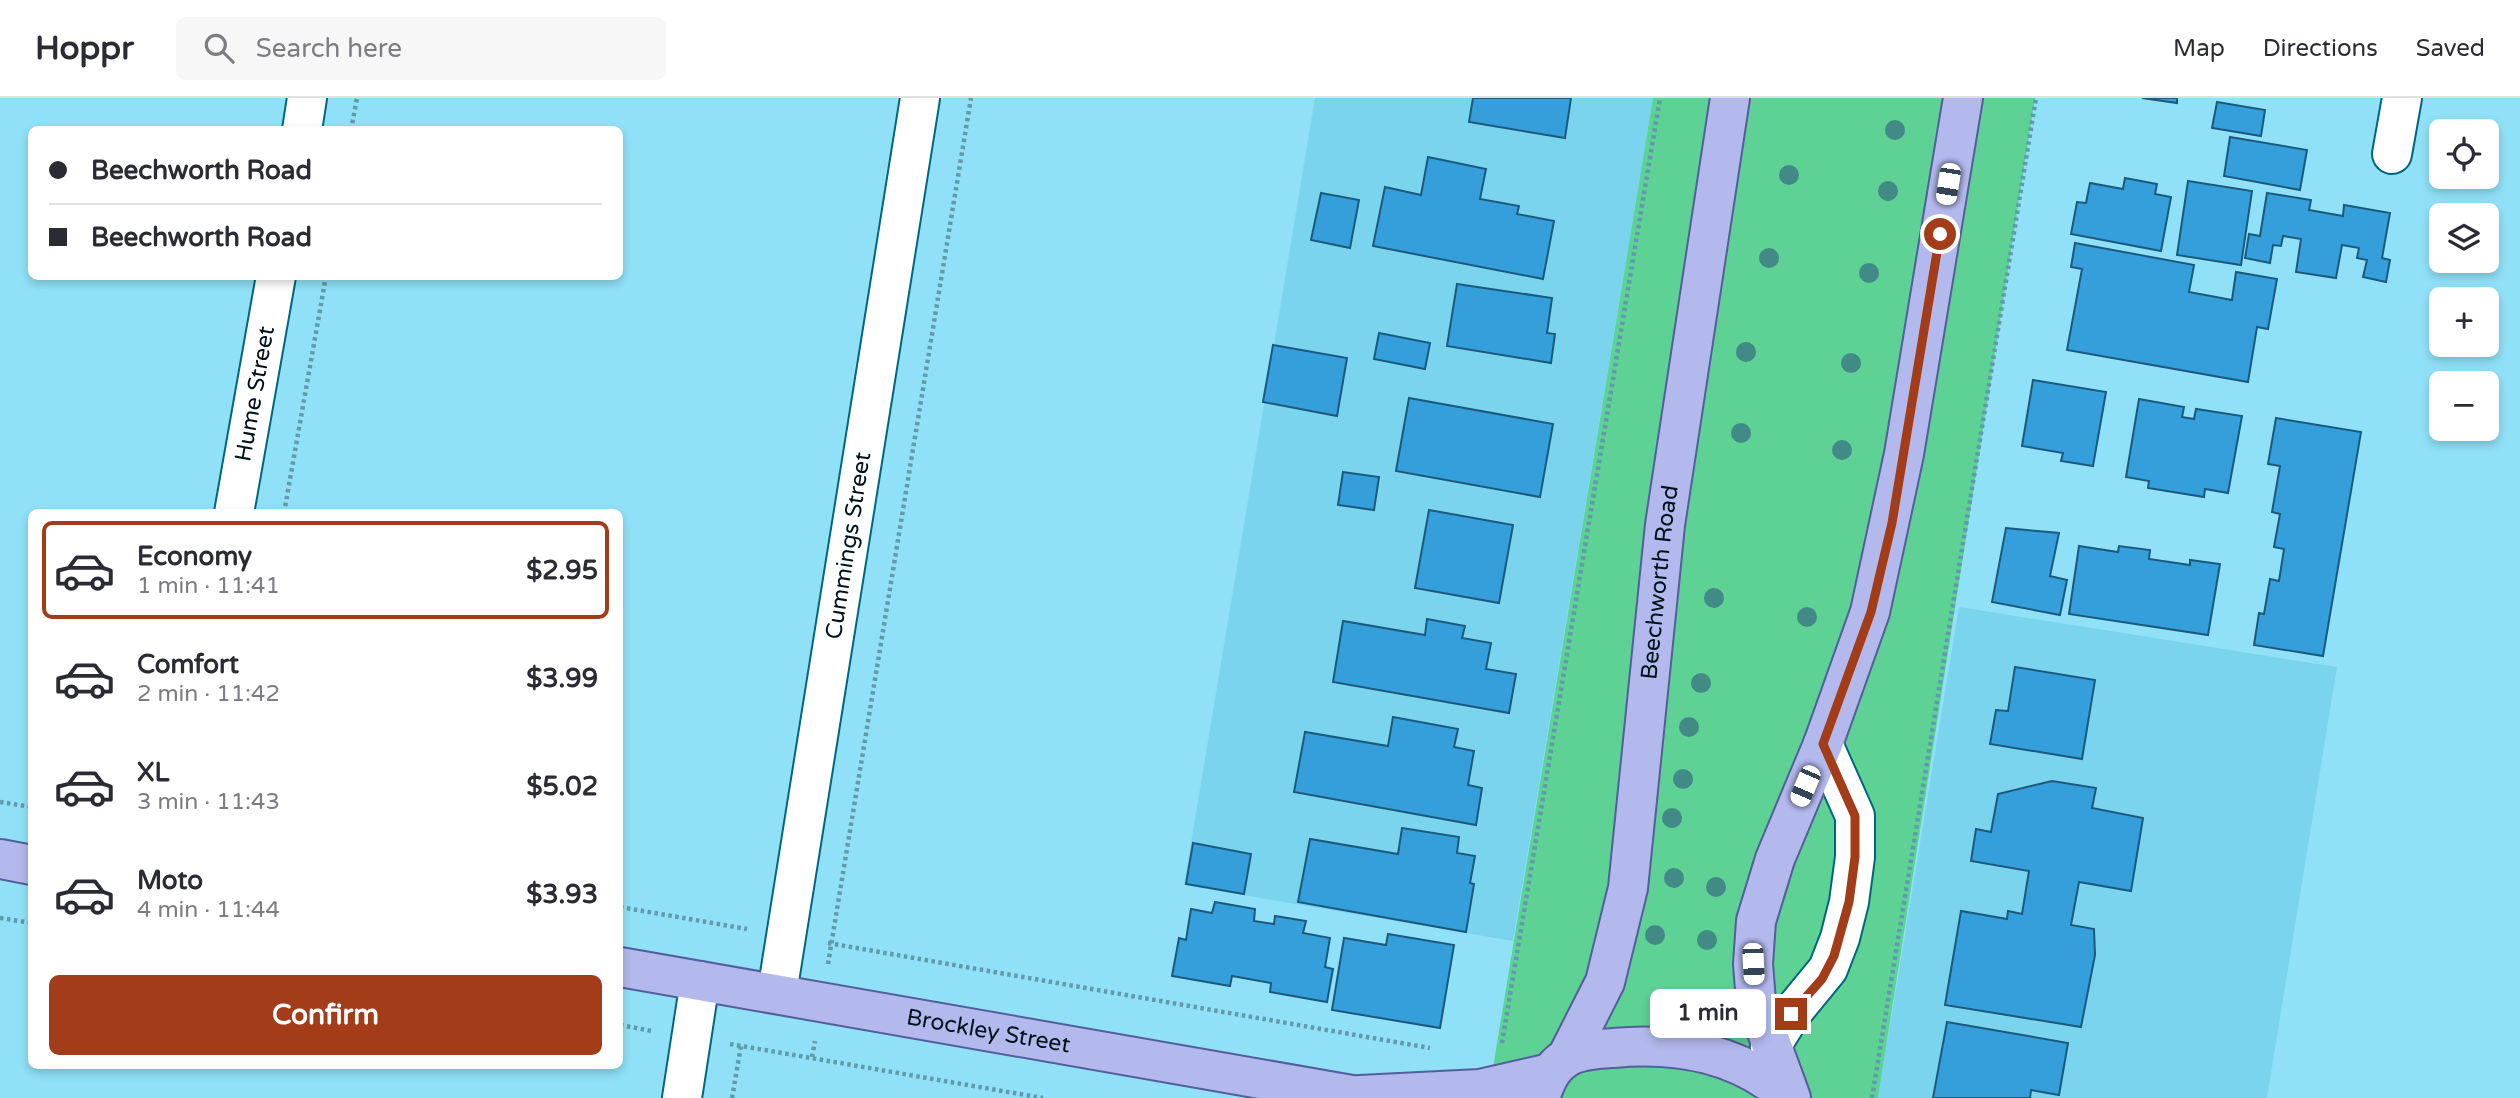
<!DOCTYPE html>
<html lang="en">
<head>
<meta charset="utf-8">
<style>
	body { margin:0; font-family:"Varela Round",sans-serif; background:#f7f7f7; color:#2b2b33; height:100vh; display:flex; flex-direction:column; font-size:26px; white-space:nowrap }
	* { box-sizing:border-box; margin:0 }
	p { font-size:23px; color:#7c7c81 }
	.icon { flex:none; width:38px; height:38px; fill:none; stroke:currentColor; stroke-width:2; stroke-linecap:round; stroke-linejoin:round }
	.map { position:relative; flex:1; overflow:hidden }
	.drawer { position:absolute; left:28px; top:411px; width:595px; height:560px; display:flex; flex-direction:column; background:#fff; border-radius:10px; box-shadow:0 4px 10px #0003 }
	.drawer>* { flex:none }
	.top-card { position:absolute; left:28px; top:28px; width:595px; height:154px; border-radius:10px; box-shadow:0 4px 10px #0003; display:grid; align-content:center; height:154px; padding:0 21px; background:#fff }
	.tools { position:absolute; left:2429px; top:21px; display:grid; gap:14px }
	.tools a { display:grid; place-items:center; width:70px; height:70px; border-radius:10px; background:#fff; box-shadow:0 4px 10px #0003; font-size:35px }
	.end { position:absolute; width:32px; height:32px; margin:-16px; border:9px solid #a33c19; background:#fff; box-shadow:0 0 0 4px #fff }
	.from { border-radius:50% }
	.bubble { position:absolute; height:49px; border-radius:10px; background:#fff; box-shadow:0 4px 10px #0003; font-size:23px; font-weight:700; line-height:49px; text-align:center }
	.car { position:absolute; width:21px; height:42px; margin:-21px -10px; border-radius:9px; box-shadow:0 0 5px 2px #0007; background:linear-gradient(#fff 24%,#345 0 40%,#fff 0 76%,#345 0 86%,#fff 0) }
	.top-card b { display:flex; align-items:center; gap:24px; height:66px; font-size:26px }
	.top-card b+b { border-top:2px solid #e1e1e2 }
	.top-card i { width:18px; height:18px; background:#2b2b33 }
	ul { padding:12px 0 0; list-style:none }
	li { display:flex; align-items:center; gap:21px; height:98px; margin:0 14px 10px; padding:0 7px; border:4px solid transparent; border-radius:10px }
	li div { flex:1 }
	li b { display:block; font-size:26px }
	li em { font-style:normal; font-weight:700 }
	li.current { border-color:#a33c19 }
	li>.icon { width:63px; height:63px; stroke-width:1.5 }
	.action { display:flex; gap:14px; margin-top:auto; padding:14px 21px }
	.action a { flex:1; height:80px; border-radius:10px; background:#a33c19; color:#fff; font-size:28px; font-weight:700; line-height:80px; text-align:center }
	header { display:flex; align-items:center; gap:42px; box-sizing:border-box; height:98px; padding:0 35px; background:#fff; border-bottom:2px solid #e1e1e2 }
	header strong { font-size:33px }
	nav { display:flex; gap:38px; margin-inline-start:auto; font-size:24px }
	.search { width:490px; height:63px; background:#f7f7f7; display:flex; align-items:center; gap:18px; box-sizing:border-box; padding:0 24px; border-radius:10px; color:#7c7c81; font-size:26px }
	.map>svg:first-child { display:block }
</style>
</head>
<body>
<header>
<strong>Hoppr</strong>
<div class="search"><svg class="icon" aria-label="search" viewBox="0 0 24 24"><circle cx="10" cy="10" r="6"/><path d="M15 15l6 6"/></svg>Search here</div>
<nav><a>Map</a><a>Directions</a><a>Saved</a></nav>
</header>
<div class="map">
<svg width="2520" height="1000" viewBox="0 0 2520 1000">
	<rect width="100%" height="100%" fill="#90e1f8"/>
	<g fill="#7ad4ed">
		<path d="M1315,0H1653L1513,843L1184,787Z"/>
		<path d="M1959,509L2337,569L2267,1000H1878Z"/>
	</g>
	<path fill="#5ed195" d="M1653,0H2035L1878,1000H1488Z"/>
	<g fill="#349fdb" stroke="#1b5a7d" stroke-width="2">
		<path d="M1473,0H1571L1565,40L1469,24Z"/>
		<path d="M2142,0H2177V5Z"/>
		<path d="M2217,4L2265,12L2261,38L2212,30Z"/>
		<path d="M2230,39L2307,52L2300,92L2224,78Z"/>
		<path d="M1428,59L1486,71L1480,101L1519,108L1517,116L1554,123L1543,181L1373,148L1385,89L1421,97Z"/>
		<path d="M2125,80L2157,86L2155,96L2171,99L2161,153L2071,136L2077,104L2086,105L2090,85L2123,91Z"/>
		<path d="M2188,83L2252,93L2241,167L2177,157Z"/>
		<path d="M1321,95L1359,102L1350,150L1311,142Z"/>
		<path d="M2267,95L2311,102L2309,112L2343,118L2344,107L2390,115L2382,160L2390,162L2386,184L2363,179L2367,162L2357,160L2359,150L2342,147L2336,180L2296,174L2301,141L2283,138L2281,148L2273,147L2270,165L2245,160L2249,136L2260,138Z"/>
		<path d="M2075,145L2194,167L2189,194L2232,202L2236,174L2277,181L2268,231L2257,229L2248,284L2067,252L2082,171L2071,169Z"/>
		<path d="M1457,186L1552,200L1547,235L1555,236L1551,265L1447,248Z"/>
		<path d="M1379,235L1430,245L1425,271L1374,261Z"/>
		<path d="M1273,247L1347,260L1337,318L1263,304Z"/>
		<path d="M2033,282L2106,294L2093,368L2061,363L2063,355L2022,348Z"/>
		<path d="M1409,300L1553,326L1540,399L1396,373Z"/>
		<path d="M2139,301L2184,309L2182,319L2194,321L2196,311L2242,318L2228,395L2205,391L2204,399L2148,390L2149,383L2126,379Z"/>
		<path d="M2276,320L2361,334L2323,558L2254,547L2259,515L2264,516L2270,481L2279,483L2284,451L2274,449L2280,416L2272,414L2280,368L2268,366Z"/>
		<path d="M1343,374L1379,379L1374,412L1338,407Z"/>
		<path d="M1429,412L1513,427L1499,505L1415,490Z"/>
		<path d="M2006,430L2059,435L2050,478L2067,482L2060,517L1992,504Z"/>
		<path d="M2079,448L2118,454L2119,448L2150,452L2149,461L2190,467V462L2220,466L2208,537L2069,516Z"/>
		<path d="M1427,521L1465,528L1462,540L1491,545L1486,571L1516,576L1509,615L1333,584L1343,523L1425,537Z"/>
		<path d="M2015,569L2095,582L2082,661L1990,646L1996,612L2008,613Z"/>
		<path d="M1393,619L1458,631L1454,649L1474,653L1468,687L1482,690L1476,727L1294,694L1305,634L1388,648Z"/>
		<path d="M2052,683L2096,690L2092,710L2143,720L2131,793L2079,784L2071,827L2094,831L2095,857L2081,929L1945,907L1961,813L2007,821L2008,813L2022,816L2029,773L1971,763L1976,731L1991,734L1998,696Z"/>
		<path d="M1402,730L1459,739L1457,755L1475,758L1470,785L1474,786L1466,834L1298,804L1310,741L1398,756Z"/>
		<path d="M1193,745L1251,756L1244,796L1186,786Z"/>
		<path d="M1215,804L1255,811L1254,823L1274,826L1275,818L1306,823L1303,835L1330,840L1325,869L1333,871L1327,904L1270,894L1271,885L1232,878L1230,888L1172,878L1179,840L1186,842L1191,811L1212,815Z"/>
		<path d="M1388,836L1454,847L1440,930L1332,912L1344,840L1386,847Z"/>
		<path d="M1947,924L2068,945L2059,997L2031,992L2030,1000H1933Z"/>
	</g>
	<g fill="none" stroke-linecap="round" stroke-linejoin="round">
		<g stroke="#02677c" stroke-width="42">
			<g id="minor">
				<path d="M302,32L307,0"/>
				<path d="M2392,56L2402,0"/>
				<path id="s1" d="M234,415L276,178"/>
				<path id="s2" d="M777,895L920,0"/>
				<path d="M1770,950L1791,916L1828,871L1840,840L1849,804L1855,759V718L1823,646"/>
				<path d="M682,1000L700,883"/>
			</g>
		</g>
		<g stroke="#535f9b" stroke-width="42">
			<g id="major">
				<path d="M0,761L32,767"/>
				<path id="s3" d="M620,869L1369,1000"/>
				<path id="s4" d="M1567,959L1605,884L1628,790L1665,427L1730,0"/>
				<path d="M1360,997L1480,991L1550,975"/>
				<path d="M1540,1000C1545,985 1551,969 1566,960C1578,952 1598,951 1613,950C1676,944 1741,955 1789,1000"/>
				<path d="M1791,1000L1756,904L1753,866L1756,823L1775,761L1823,646L1870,514L1904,356L1963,0"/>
			</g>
		</g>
		<g stroke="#5f9bac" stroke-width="4.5" stroke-dasharray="3.5 3.5" stroke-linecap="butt">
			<path d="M351,32L357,0"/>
			<path d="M284,415L326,178"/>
			<path d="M0,704L32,709"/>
			<path d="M620,809L747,831"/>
			<path d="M0,820L32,825"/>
			<path d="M828,845L1430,950"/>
			<path d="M828,866L971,0"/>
			<path d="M620,927L652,933"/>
			<path d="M1502,945L1660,0"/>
			<path d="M730,946L1043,1000"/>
			<path d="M812,959L815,943"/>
			<path d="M732,1000L741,948"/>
			<path d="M1872,1000L2036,0"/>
		</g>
		<use href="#minor" stroke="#fff" stroke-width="38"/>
		<use href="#major" stroke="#b3b8ed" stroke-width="38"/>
	</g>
	<g fill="#428a85">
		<circle cx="1895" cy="32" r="10"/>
		<circle cx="1789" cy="77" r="10"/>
		<circle cx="1888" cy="93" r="10"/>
		<circle cx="1769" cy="160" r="10"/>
		<circle cx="1869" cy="175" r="10"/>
		<circle cx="1746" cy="254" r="10"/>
		<circle cx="1851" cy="265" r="10"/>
		<circle cx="1741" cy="335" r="10"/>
		<circle cx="1842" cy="352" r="10"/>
		<circle cx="1714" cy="500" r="10"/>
		<circle cx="1807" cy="519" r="10"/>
		<circle cx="1701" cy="585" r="10"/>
		<circle cx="1689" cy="629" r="10"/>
		<circle cx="1683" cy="681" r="10"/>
		<circle cx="1672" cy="720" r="10"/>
		<circle cx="1674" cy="780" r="10"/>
		<circle cx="1716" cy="789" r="10"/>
		<circle cx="1655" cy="837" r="10"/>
		<circle cx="1707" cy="842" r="10"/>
	</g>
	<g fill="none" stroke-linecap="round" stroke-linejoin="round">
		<path stroke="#a33c19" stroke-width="9" d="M1791,916L1822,881L1834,858L1849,804L1855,759V718L1823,646L1871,514L1892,425L1940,136"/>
	</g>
	<g text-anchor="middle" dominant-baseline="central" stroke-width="6" stroke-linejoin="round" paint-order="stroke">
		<g font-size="23" fill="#00131a" stroke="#e8f7fb">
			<text stroke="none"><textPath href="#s1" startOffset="121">Hume Street</textPath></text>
			<text stroke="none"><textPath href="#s2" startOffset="453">Cummings Street</textPath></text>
			<text stroke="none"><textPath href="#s4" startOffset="488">Beechworth Road</textPath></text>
			<text stroke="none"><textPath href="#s3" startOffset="374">Brockley Street</textPath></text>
		</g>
	</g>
</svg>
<div class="tools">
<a><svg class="icon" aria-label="locate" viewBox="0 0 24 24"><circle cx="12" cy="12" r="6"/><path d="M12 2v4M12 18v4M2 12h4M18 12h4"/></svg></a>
<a><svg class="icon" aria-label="layers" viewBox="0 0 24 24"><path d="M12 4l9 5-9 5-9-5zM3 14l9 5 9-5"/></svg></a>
<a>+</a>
<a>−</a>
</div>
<i class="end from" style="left:1940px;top:136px"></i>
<i class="end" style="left:1791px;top:916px"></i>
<div class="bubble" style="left:1650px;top:891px;width:116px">1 min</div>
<i class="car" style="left:1948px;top:86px;rotate:189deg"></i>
<i class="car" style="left:1805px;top:688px;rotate:203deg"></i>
<i class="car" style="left:1753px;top:866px;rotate:177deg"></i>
<div class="top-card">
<b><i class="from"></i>Beechworth Road</b>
<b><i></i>Beechworth Road</b>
</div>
<section class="drawer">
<ul>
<li class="current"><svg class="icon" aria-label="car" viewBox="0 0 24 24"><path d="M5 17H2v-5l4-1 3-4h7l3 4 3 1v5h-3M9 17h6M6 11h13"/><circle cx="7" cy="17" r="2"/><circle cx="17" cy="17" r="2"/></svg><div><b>Economy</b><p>1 min · 11:41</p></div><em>$2.95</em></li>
<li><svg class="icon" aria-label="car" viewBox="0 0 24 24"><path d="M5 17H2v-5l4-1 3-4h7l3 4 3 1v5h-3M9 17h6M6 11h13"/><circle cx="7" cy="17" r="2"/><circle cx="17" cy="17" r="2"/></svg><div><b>Comfort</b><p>2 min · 11:42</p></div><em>$3.99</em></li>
<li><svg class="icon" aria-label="car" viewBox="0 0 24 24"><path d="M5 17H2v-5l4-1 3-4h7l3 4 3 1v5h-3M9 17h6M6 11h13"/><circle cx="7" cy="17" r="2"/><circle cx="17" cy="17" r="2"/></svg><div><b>XL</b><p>3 min · 11:43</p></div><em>$5.02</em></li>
<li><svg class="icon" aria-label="car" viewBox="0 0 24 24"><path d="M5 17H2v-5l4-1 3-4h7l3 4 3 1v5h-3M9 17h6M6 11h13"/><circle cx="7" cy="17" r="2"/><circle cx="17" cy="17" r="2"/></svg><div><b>Moto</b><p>4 min · 11:44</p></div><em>$3.93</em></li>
</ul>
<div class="action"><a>Confirm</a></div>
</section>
</div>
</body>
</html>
